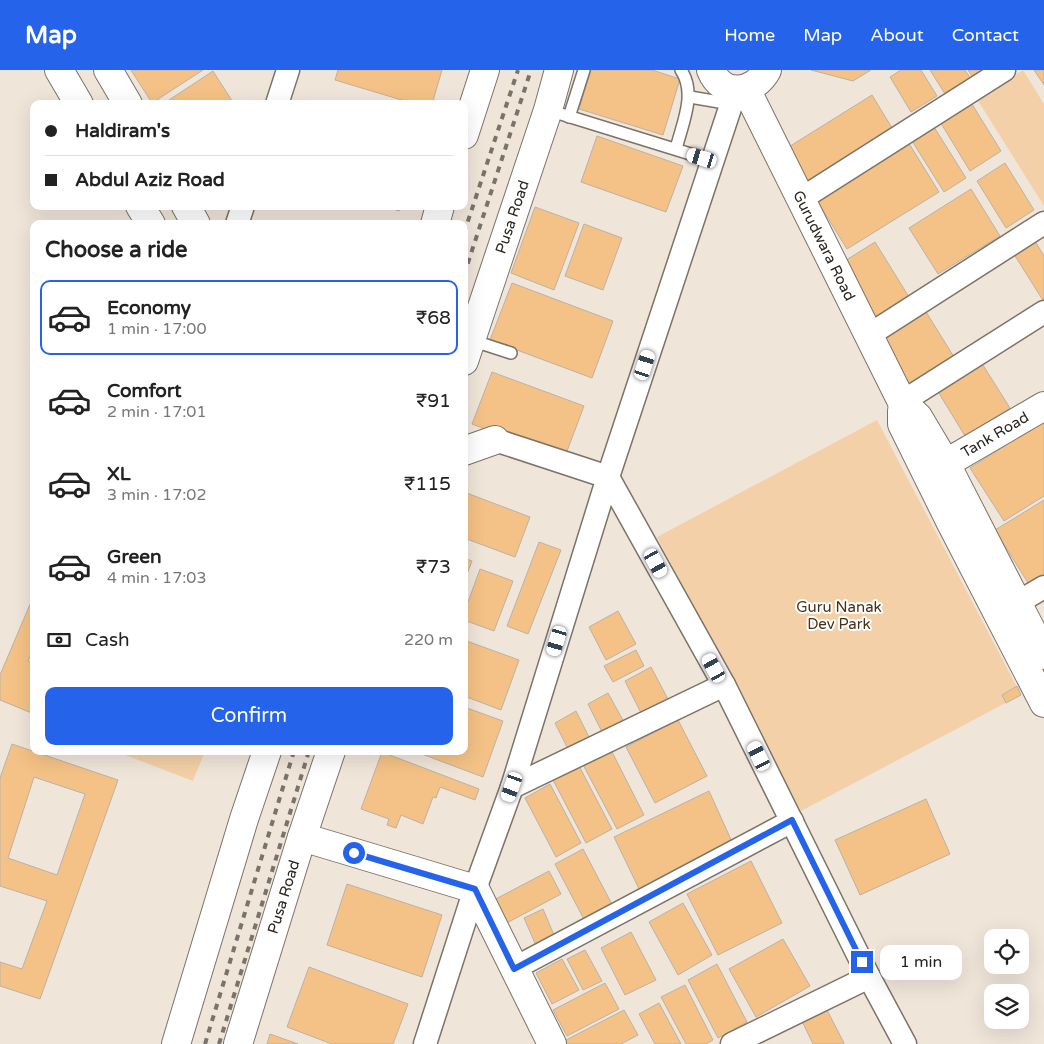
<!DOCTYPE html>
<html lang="en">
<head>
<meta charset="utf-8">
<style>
	body { margin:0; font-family:"Varela Round",sans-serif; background:#f2f2f2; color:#222; height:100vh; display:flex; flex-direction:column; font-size:19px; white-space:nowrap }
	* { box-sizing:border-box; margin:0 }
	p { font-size:16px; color:#767676 }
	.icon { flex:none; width:28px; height:28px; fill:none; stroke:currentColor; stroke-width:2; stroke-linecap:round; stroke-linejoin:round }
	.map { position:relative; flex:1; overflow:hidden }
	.drawer { position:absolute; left:30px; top:150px; width:438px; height:535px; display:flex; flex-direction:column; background:#fff; border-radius:10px; box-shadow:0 5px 20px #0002 }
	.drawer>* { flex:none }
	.banner { position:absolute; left:30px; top:30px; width:438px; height:110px; border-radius:10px; box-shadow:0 5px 20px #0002; display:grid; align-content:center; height:110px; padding:0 15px; background:#fff }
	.controls { position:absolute; left:984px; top:859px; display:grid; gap:10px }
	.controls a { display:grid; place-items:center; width:45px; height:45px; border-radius:10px; background:#fff; box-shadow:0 5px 20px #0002; font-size:25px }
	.end { position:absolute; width:22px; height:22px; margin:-11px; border:6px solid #2563eb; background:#fff; box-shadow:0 0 0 2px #fff }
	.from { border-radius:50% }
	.bubble { position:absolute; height:35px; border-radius:10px; background:#fff; box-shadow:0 5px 20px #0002; font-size:16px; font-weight:600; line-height:35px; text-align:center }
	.car { position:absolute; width:15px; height:30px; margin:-15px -8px; border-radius:6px; box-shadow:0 0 4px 1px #0007; background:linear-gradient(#fff 24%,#345 0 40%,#fff 0 76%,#345 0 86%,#fff 0) }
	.banner b { display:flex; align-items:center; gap:18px; height:48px; font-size:19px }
	.banner b+b { border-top:1px solid #e0e0e0 }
	.banner i { width:12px; height:12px; background:#222 }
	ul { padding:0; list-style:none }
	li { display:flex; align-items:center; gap:15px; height:75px; margin:0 10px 8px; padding:0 5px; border:2px solid transparent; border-radius:10px }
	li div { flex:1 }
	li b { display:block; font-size:19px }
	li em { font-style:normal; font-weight:600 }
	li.current { border-color:#2563eb }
	li>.icon { width:45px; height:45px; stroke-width:1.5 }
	h2 { padding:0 15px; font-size:22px; line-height:60px }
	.pay { display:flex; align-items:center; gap:12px; height:55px; padding:0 15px; font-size:19px }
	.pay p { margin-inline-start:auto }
	.button { display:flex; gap:10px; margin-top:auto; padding:10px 15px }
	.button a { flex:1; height:58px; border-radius:10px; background:#2563eb; color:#fff; font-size:20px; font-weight:600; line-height:58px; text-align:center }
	header { display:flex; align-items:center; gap:30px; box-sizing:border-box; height:70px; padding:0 25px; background:#2563eb; color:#fff }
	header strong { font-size:24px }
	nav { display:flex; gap:28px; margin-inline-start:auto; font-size:18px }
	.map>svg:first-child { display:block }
</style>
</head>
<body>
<header>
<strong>Map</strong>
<nav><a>Home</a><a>Map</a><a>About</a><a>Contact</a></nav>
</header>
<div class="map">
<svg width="1044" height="974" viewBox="0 0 1044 974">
	<rect width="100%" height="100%" fill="#f0e5d9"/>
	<g fill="#f3d0a7">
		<path d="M1023,0L1044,34V136L977,29Z"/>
		<path d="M877,350L1021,625L801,741L657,467Z"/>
		<path d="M115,681H205L193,711Z"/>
	</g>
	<g fill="#f4c286" stroke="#bcb1a6" fill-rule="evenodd">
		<path d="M131,0H203L152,33Z"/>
		<path d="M338,0H442L432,34H415L335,10Z"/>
		<path d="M591,0H652L680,9L663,65L579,39Z"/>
		<path d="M811,0H871L853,11Z"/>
		<path d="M901,0H921L937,26L911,42L890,7Z"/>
		<path d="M930,0H965L972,11L947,27Z"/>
		<path d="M968,0H985L973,8Z"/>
		<path d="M1034,0H1044V15Z"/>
		<path d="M213,1L234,34H163Z"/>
		<path d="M872,25L892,58L808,111L787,78Z"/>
		<path d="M970,31L1001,81L970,101L939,50Z"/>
		<path d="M934,57L966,108L944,122L912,71Z"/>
		<path d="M597,66L683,96L666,142L581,112Z"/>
		<path d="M905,67L939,122L847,179L813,124Z"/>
		<path d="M1005,93L1034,140L1006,158L977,111Z"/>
		<path d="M971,119L1000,166L938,204L909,158Z"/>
		<path d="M384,136H401L399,141Z"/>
		<path d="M535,137L579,153L554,220L511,203Z"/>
		<path d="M584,154L622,168L603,220L565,206Z"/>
		<path d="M1033,168L1044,186V232L1012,181Z"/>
		<path d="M875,172L914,235L879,257L840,194Z"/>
		<path d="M512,213L613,251L592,308L490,270Z"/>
		<path d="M923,237L954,287L909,316L877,265Z"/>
		<path d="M981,292L1010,338L965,366L937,320Z"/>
		<path d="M492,302L584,336L564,389L472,354Z"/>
		<path d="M1044,351V426L1004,451L970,398Z"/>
		<path d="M464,422L530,447L515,487L464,468Z"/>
		<path d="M1044,430V507L1030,516L995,460Z"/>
		<path d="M539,472L561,480L528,564L507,556Z"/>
		<path d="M464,488L472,491L464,512Z"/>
		<path d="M480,499L513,511L494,561L464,550V543Z"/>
		<path d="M34,525V585L31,584L28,591L34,593V644L0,630V605Z"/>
		<path d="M618,541L636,574L606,590L589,557Z"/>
		<path d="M464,570L519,590L501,640L464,626Z"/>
		<path d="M636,580L644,596L613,612L604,596Z"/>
		<path d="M651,597L670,633L643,647L625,611Z"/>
		<path d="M1017,616L1021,625L1006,633L1002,625Z"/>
		<path d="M608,623L625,654L604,666L588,634Z"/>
		<path d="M464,637L503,651L483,707L414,681H464Z"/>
		<path d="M576,641L589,667L568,679L555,653Z"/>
		<path d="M678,650L707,706L655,733L626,677Z"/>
		<path d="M12,674L118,710L40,929L0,916V892L22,899L47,831L0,816V708ZM34,707L85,724L57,805L8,788Z"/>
		<path d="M608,674L644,745L617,759L580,689Z"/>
		<path d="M382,682L479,719L475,730L440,717L436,728L433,727L423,754L401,745L396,758L387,755L389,749L361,739Z"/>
		<path d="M578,694L612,759L586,773L552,708Z"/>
		<path d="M550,714L581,773L556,787L525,728Z"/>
		<path d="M709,721L733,774L641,823L614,767Z"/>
		<path d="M926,729L950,784L860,825L835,770Z"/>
		<path d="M583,779L616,842L588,857L555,794Z"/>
		<path d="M751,791L782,853L718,885L687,824Z"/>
		<path d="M549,801L561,824L503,855L490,832Z"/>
		<path d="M347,814L442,845L422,907L327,875Z"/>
		<path d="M683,833L712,885L678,905L649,852Z"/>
		<path d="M543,839L557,872L538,880L524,848Z"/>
		<path d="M631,862L656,910L625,925L601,878Z"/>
		<path d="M783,869L810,916L756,947L729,899Z"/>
		<path d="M585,880L602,911L583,920L567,889Z"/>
		<path d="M562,889L579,920L552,934L536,903Z"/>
		<path d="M717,894L747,952L718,968L688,910Z"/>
		<path d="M309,897L408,934L393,974H332L287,957Z"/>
		<path d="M605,913L619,939L567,966L553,940Z"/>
		<path d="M685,915L713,970L706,974H686L661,927Z"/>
		<path d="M659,933L681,974H655L639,944Z"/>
		<path d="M825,936L844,973L842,974H813L801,949Z"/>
		<path d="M624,940L638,965L621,974H565L564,971Z"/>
		<path d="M270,964L298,974H267Z"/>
	</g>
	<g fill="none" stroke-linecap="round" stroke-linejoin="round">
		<g stroke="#7c7368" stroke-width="14">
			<g id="service">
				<path d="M690,27L731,34"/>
				<path d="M548,40L713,91"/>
				<path d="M569,47L584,0"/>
				<path d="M676,79C682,54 697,24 681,0"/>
				<path d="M471,270L511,283"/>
			</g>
		</g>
		<g stroke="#7c7368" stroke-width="25">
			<g id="minor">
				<path d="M277,34L288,0"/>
				<path d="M801,129L1004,0"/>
				<path d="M237,154L243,136"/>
				<path d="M869,265L1044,153"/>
				<path d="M902,332L1044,242"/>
				<path d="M495,370L608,407L724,615L869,907L905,974"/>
				<path d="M1017,533L1044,517"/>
				<path d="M512,717L724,615"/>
				<path d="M513,899L792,751"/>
				<path d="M425,974L475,819L512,717L608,407L736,20"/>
				<path d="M732,974L869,907"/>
			</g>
		</g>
		<g stroke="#7c7368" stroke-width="30">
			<g id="tertiary">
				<path d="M59,0L79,34"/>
				<path d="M108,0L128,34"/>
				<path d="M711,0C722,28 754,24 767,0"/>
				<path id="s1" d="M746,19L902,332L918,347L946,394L1044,585"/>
				<path d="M140,136L151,154"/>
				<path d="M186,136L196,154"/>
				<path d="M902,341V354L950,451L1044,633"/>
				<path d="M464,381L495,370"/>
				<path id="s2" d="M931,402L1044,336"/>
				<path d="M302,767L475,819L552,974"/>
			</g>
		</g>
		<g stroke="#7c7368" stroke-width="30">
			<g id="secondary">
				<path d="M464,65L485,0"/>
				<path d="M435,154L440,136"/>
				<path id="s3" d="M464,291L548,40L559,0"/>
				<path d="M176,974L244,749L267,681"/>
				<path id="s4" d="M238,974L302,767L331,681"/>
			</g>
		</g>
		<use href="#service" stroke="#fff" stroke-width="11"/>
		<use href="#minor" stroke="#fff" stroke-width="22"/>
		<use href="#tertiary" stroke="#fff" stroke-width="28"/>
		<use href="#secondary" stroke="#fff" stroke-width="28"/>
		<g stroke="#7a736b" stroke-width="4" stroke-dasharray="6 6" stroke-linecap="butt">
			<path d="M464,163L518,0"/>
			<path d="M464,205L531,0"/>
			<path d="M205,974L294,681"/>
			<path d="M219,974L309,681"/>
		</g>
	</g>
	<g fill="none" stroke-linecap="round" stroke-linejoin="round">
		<path stroke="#2563eb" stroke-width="6" d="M354,783L475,819L514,899L792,750L862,892"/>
	</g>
	<g text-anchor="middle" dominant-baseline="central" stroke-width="4" stroke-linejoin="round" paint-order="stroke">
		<g font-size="15" fill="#292520" stroke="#fff">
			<text stroke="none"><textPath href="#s3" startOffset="152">Pusa Road</textPath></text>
			<text stroke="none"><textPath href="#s1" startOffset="175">Gurudwara Road</textPath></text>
			<text stroke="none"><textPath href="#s2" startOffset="74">Tank Road</textPath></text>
			<text stroke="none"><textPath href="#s4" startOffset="154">Pusa Road</textPath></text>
		</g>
		<g font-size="15" fill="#463117" stroke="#fff">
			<text x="839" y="537">Guru Nanak<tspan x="839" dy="17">Dev Park</tspan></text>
		</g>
	</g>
</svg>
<div class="controls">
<a><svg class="icon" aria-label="locate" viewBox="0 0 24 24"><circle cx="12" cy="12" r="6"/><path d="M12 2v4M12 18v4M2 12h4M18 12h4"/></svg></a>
<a><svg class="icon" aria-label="layers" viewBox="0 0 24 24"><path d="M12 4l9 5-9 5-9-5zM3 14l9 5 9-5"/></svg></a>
</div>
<i class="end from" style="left:354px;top:783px"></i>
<i class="end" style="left:862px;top:892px"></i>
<div class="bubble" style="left:880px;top:875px;width:82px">1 min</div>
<i class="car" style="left:702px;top:88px;rotate:287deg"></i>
<i class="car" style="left:645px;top:295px;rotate:18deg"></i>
<i class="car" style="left:656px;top:493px;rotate:151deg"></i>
<i class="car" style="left:557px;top:571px;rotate:197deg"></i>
<i class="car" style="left:714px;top:598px;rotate:331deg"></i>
<i class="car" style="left:759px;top:686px;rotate:334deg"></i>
<i class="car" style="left:512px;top:717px;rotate:200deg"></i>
<div class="banner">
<b><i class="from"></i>Haldiram's</b>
<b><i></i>Abdul Aziz Road</b>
</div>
<section class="drawer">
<h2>Choose a ride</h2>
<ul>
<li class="current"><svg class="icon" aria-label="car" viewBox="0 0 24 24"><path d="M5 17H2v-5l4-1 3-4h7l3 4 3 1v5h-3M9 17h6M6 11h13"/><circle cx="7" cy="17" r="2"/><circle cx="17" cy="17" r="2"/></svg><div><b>Economy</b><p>1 min · 17:00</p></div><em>₹68</em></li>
<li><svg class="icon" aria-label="car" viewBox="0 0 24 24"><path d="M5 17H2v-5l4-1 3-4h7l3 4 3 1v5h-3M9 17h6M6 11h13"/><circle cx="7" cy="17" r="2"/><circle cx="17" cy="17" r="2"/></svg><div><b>Comfort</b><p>2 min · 17:01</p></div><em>₹91</em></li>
<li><svg class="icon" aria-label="car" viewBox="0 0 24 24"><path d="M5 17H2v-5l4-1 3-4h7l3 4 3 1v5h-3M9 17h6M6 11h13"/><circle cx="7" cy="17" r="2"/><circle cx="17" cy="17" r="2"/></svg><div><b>XL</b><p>3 min · 17:02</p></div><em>₹115</em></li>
<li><svg class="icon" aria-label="car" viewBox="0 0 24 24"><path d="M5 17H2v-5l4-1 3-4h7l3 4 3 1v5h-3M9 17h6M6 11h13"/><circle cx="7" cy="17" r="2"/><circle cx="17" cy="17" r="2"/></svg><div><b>Green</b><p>4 min · 17:03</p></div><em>₹73</em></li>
</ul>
<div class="pay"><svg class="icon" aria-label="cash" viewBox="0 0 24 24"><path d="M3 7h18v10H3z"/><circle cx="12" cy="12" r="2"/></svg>Cash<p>220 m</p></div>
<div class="button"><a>Confirm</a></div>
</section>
</div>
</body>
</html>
